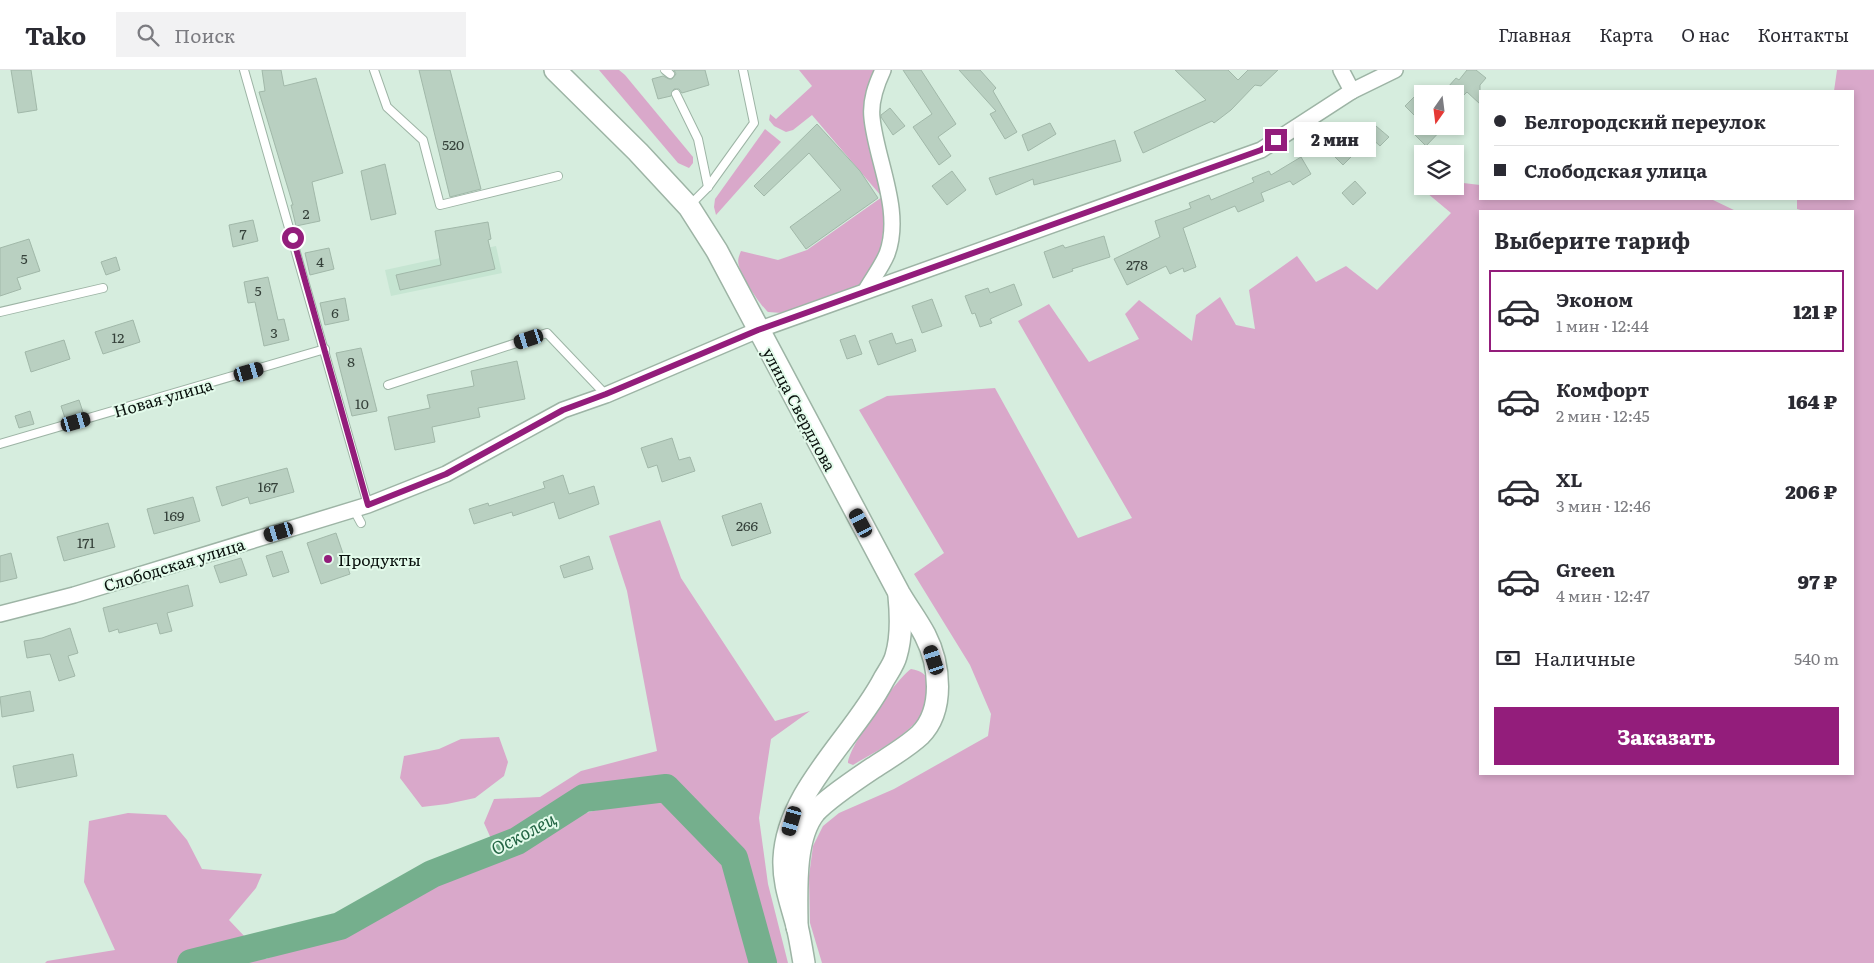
<!DOCTYPE html>
<html lang="ru">
<head>
<meta charset="utf-8">
<style>
	body { margin:0; font-family:Literata,serif; background:#f2f2f3; color:#2b2b33; height:100vh; display:flex; flex-direction:column; font-size:19px; white-space:nowrap }
	* { box-sizing:border-box; margin:0 }
	p { font-size:16px; color:#7c7c81 }
	.icon { flex:none; width:28px; height:28px; fill:none; stroke:currentColor; stroke-width:2; stroke-linecap:round; stroke-linejoin:round }
	.map { position:relative; flex:1; overflow:hidden }
	.drawer { position:absolute; left:1479px; top:140px; width:375px; height:565px; display:flex; flex-direction:column; background:#fff; border-radius:0px; box-shadow:0 2px 8px #0003 }
	.drawer>* { flex:none }
	.hud { position:absolute; left:1479px; top:20px; width:375px; height:110px; border-radius:0px; box-shadow:0 2px 8px #0003; display:grid; align-content:center; height:110px; padding:0 15px; background:#fff }
	.needle { width:32px; rotate:194deg }
	.tools { position:absolute; left:1414px; top:15px; display:grid; gap:10px }
	.tools a { display:grid; place-items:center; width:50px; height:50px; border-radius:0px; background:#fff; box-shadow:0 2px 8px #0003; font-size:25px }
	.end { position:absolute; width:22px; height:22px; margin:-11px; border:6px solid #931d7b; background:#fff; box-shadow:0 0 0 2px #fff }
	.from { border-radius:50% }
	.bubble { position:absolute; height:35px; border-radius:0px; background:#fff; box-shadow:0 2px 8px #0003; font-size:16px; font-weight:800; line-height:35px; text-align:center }
	.car { position:absolute; width:15px; height:30px; margin:-15px -8px; border-radius:6px; box-shadow:0 0 4px 1px #0007; background:linear-gradient(#222 24%,#8ab4d8 0 40%,#222 0 76%,#8ab4d8 0 86%,#222 0) }
	.hud b { display:flex; align-items:center; gap:18px; height:48px; font-size:19px }
	.hud b+b { border-top:1px solid #e1e1e2 }
	.hud i { width:12px; height:12px; background:#2b2b33 }
	ul { padding:0; list-style:none }
	li { display:flex; align-items:center; gap:15px; height:82px; margin:0 10px 8px; padding:0 5px; border:2px solid transparent; border-radius:0px }
	li div { flex:1 }
	li b { display:block; font-size:19px }
	li em { font-style:normal; font-weight:800 }
	li.on { border-color:#931d7b }
	li>.icon { width:45px; height:45px; stroke-width:1.5 }
	h2 { padding:0 15px; font-size:22px; line-height:60px }
	.pay { display:flex; align-items:center; gap:12px; height:55px; padding:0 15px; font-size:19px }
	.pay p { margin-inline-start:auto }
	.primary-button { display:flex; gap:10px; margin-top:auto; padding:10px 15px }
	.primary-button a { flex:1; height:58px; border-radius:0px; background:#931d7b; color:#fff; font-size:20px; font-weight:800; line-height:58px; text-align:center }
	header { display:flex; align-items:center; gap:30px; box-sizing:border-box; height:70px; padding:0 25px; background:#fff; border-bottom:1px solid #e1e1e2 }
	header strong { font-size:24px }
	nav { display:flex; gap:28px; margin-inline-start:auto; font-size:18px }
	.search { width:350px; height:45px; background:#f2f2f3; display:flex; align-items:center; gap:12px; box-sizing:border-box; padding:0 18px; border-radius:0px; color:#7c7c81; font-size:19px }
	.map>svg:first-child { display:block }
</style>
</head>
<body>
<header>
<strong>Tako</strong>
<div class="search"><svg class="icon" aria-label="search" viewBox="0 0 24 24"><circle cx="10" cy="10" r="6"/><path d="M15 15l6 6"/></svg>Поиск</div>
<nav><a>Главная</a><a>Карта</a><a>О нас</a><a>Контакты</a></nav>
</header>
<div class="map">
<svg width="1874" height="893" viewBox="0 0 1874 893">
	<rect width="100%" height="100%" fill="#d6edde"/>
	<path fill="#c6e5d2" d="M496,176L502,203L391,226L385,200Z"/>
	<g fill="#d9a8ca">
		<path d="M599,0H619L625,5L693,87V93L689,98L678,93Z"/>
		<path d="M799,0H876L866,26V56L883,119L884,156L879,186L858,218L782,243L768,242C760,235 741,206 739,196C737,190 739,186 741,181L778,190L807,180L882,127L812,45L793,60L786,62L774,56L769,50L770,44L776,49L812,16Z"/>
		<path d="M1837,0H1874V893H822L810,853L809,806L813,776L823,756L839,743L894,719L988,666L991,644L970,595L914,504L944,483L859,340L887,326L995,318L1078,468L1132,448L1018,251L1049,234L1089,292L1139,269L1125,244L1139,230L1192,271L1196,245L1220,227L1236,255L1255,259L1249,220L1297,186L1316,212L1346,196L1377,220L1451,143L1415,113L1422,91V116H1455V112L1480,115V129H1711L1736,141H1480V704H1852V141H1804L1797,139V129H1852V21H1834Z"/>
		<path d="M765,59L781,72L716,145L714,137L715,129Z"/>
		<path d="M660,450L681,508L775,651L810,641L771,669L759,748L768,814L788,893H769L740,784L668,711L581,744L664,724L727,792L755,893H45L47,891L115,880L84,812L89,751L128,743L166,745L187,770L202,799L262,804L256,818L229,850L266,889L344,859L437,808L501,791L484,753L494,729L540,727L581,701L657,681L627,521L609,466Z"/>
		<path d="M911,599C921,601 928,604 929,615C933,656 882,677 853,695L848,693C849,676 896,609 911,599Z"/>
		<path d="M499,667L508,692L504,706L475,728L447,734L422,737L400,708L404,686L439,679L461,669Z"/>
	</g>
	<g fill="none" stroke-linecap="round" stroke-linejoin="round">
		<path stroke="#75af8d" stroke-width="28" d="M191,893L340,856L432,804L517,771L584,728L666,718L734,788L763,893"/>
	</g>
	<g fill="#b9d0c1" stroke="#a1b8a9">
		<path d="M11,0H31L37,40L18,43Z"/>
		<path d="M262,0H281L284,16L316,8L343,103L312,112L320,151L296,156L291,135H293L259,22L265,21Z"/>
		<path d="M419,0H450L481,119L450,127Z"/>
		<path d="M674,0H705L709,15L682,23L679,19H674L671,26L658,29L652,9L663,6L669,9H672L676,4Z"/>
		<path d="M903,0H921L956,54L938,67L951,86L939,95L913,57L932,44Z"/>
		<path d="M959,0H980L996,18L993,21L1017,62L1005,69L990,44L996,41Z"/>
		<path d="M1175,0H1228L1238,10L1248,0H1278L1261,16L1255,15L1231,40L1214,53L1212,51L1143,83L1134,62L1206,30Z"/>
		<path d="M1467,0H1476L1486,8L1480,15V34L1467,22L1460,29L1448,17L1456,8L1459,10Z"/>
		<path d="M1414,27L1422,35V53L1405,36Z"/>
		<path d="M890,38L905,56L893,65L881,47V45Z"/>
		<path d="M1050,53L1056,64L1028,81L1022,65Z"/>
		<path d="M817,54L860,101L878,128L806,179L790,157L841,120L809,83L764,126L754,116Z"/>
		<path d="M1376,56L1389,67L1380,76L1368,65Z"/>
		<path d="M1421,56H1445L1426,76L1414,64Z"/>
		<path d="M1334,68L1352,86L1343,95L1325,77Z"/>
		<path d="M1115,70L1121,91L1034,115L1033,109L996,125L989,108Z"/>
		<path d="M1301,87L1311,104L1293,115L1290,111L1261,123L1264,131L1238,142L1235,136L1183,158L1196,197L1184,202L1183,198L1170,204L1166,196L1127,215L1114,189L1160,167L1155,151L1191,138L1189,133L1209,125L1211,130L1254,112L1252,108L1269,101L1271,105Z"/>
		<path d="M385,94L396,144L371,150L361,101Z"/>
		<path d="M952,101L966,120L947,135L932,116Z"/>
		<path d="M1355,111L1366,123L1353,135L1342,123Z"/>
		<path d="M253,150L258,171L233,177L229,155Z"/>
		<path d="M488,152L491,169L488,170L495,199L400,220L396,205L441,195L435,161Z"/>
		<path d="M1104,166L1110,187L1072,199L1073,201L1053,208L1044,182L1063,175L1065,178Z"/>
		<path d="M29,169L40,201L17,208L21,219L0,226V178Z"/>
		<path d="M329,178L334,199L310,205L305,183Z"/>
		<path d="M116,187L120,200L106,205L101,192Z"/>
		<path d="M268,207L278,250L284,249L289,270L264,276L255,232L248,233L244,212Z"/>
		<path d="M1014,214L1022,235L990,249L992,253L980,257L975,243L972,244L965,226L988,218L990,223Z"/>
		<path d="M345,228L349,250L325,255L320,233Z"/>
		<path d="M932,229L942,256L922,263L912,236Z"/>
		<path d="M133,250L140,272L103,284L95,262Z"/>
		<path d="M892,263L896,274L912,269L916,281L878,295L869,271Z"/>
		<path d="M855,265L862,284L847,289L840,270Z"/>
		<path d="M64,270L70,289L31,302L25,282Z"/>
		<path d="M361,278L377,341L352,346L336,283Z"/>
		<path d="M517,291L525,329L478,338L480,347L432,357L435,372L395,380L388,347L430,338L427,325L474,316L471,301Z"/>
		<path d="M79,330L83,342L65,348L61,336Z"/>
		<path d="M30,341L34,354L19,358L15,346Z"/>
		<path d="M672,368L679,390L690,387L695,401L662,412L657,395L648,398L641,378Z"/>
		<path d="M287,398L294,422L250,434L248,427L222,436L216,417Z"/>
		<path d="M563,405L569,424L594,416L599,434L559,449L554,432L513,446L512,442L474,454L469,439L488,433L489,436L545,418L543,412Z"/>
		<path d="M193,427L200,451L154,464L147,439Z"/>
		<path d="M761,433L771,463L732,476L722,446Z"/>
		<path d="M108,453L115,477L64,491L57,467Z"/>
		<path d="M336,463L350,504L321,514L307,473Z"/>
		<path d="M282,481L289,502L273,507L266,486Z"/>
		<path d="M11,483L17,508L0,512V486Z"/>
		<path d="M589,486L593,499L564,508L560,496Z"/>
		<path d="M241,488L247,505L220,513L214,496Z"/>
		<path d="M188,515L193,536L167,543L172,561L160,564L157,553L119,563L118,559L109,562L103,538Z"/>
		<path d="M70,558L78,583L68,586L75,606L59,611L50,584L27,588L24,571L42,568Z"/>
		<path d="M30,621L34,641L2,647L0,627Z"/>
		<path d="M73,684L77,706L17,718L13,696Z"/>
	</g>
	<g fill="none" stroke-linecap="round" stroke-linejoin="round">
		<g stroke="#9db4a5" stroke-width="10">
			<g id="lane">
				<path d="M244,0L368,435"/>
				<path d="M374,0L387,37L423,70L440,135L558,106"/>
				<path d="M665,0L670,4"/>
				<path d="M676,24L698,69L708,117"/>
				<path d="M690,135L708,117L754,53L743,0"/>
				<path d="M0,242L103,218"/>
				<path d="M388,315L547,263L606,325"/>
				<path d="M0,374L325,279"/>
				<path d="M354,440L361,453"/>
			</g>
		</g>
		<g stroke="#9db4a5" stroke-width="18">
			<g id="street">
				<path d="M1341,0L1352,21"/>
				<path d="M866,220C873,208 882,196 887,184C903,141 876,90 872,48C870,31 876,15 883,0"/>
				<path d="M0,544L74,525L368,435L446,404L563,340L606,325L758,260L1261,80L1352,21L1395,0"/>
			</g>
		</g>
		<g stroke="#9db4a5" stroke-width="24">
			<g id="secondary">
				<path d="M555,0L638,82L689,137L717,181L899,523C907,537 917,550 925,565C940,594 945,640 920,665C906,678 888,688 873,698C858,708 827,729 815,742C793,769 797,824 797,857"/>
				<path d="M804,893C802,881 800,868 797,856C791,833 783,813 784,789C787,721 854,667 884,609C888,602 894,594 896,586C902,566 901,546 899,526"/>
			</g>
		</g>
		<use href="#lane" stroke="#fff" stroke-width="8"/>
		<use href="#street" stroke="#fff" stroke-width="15"/>
		<use href="#secondary" stroke="#fff" stroke-width="21"/>
	</g>
	<g fill="none" stroke-linecap="round" stroke-linejoin="round">
		<path stroke="#931d7b" stroke-width="6" d="M293,168L368,435L446,404L563,340L606,324L758,260L1261,80L1276,70"/>
	</g>
	<circle fill="#931d7b" stroke="#e3fbeb" stroke-width="2" cx="328" cy="489" r="5"/>
	<g text-anchor="middle" dominant-baseline="central" stroke-width="4" stroke-linejoin="round" paint-order="stroke">
		<g font-size="14" fill="#35413a">
			<text x="453" y="74">520</text>
			<text x="306" y="143">2</text>
			<text x="243" y="163">7</text>
			<text x="24" y="188">5</text>
			<text x="320" y="191">4</text>
			<text x="1137" y="194">278</text>
			<text x="258" y="220">5</text>
			<text x="335" y="242">6</text>
			<text x="274" y="262">3</text>
			<text x="118" y="267">12</text>
			<text x="351" y="291">8</text>
			<text x="362" y="333">10</text>
			<text x="268" y="416">167</text>
			<text x="174" y="445">169</text>
			<text x="747" y="455">266</text>
			<text x="86" y="472">171</text>
		</g>
		<g font-size="16" fill="#09110d" stroke="#e3fbeb">
			<text transform="translate(163 327) rotate(-16)">Новая улица</text>
			<text transform="translate(800 339) rotate(62)">улица Свердлова</text>
			<text transform="translate(174 494) rotate(-17)">Слободская улица</text>
		</g>
		<g font-size="16" fill="#09110d" stroke="#e3fbeb" text-anchor="start">
			<text x="338" y="489">Продукты</text>
		</g>
		<g font-size="18" font-style="italic" fill="#226443" stroke="#e3fbeb">
			<text transform="translate(523 763) rotate(-28)">Осколец</text>
		</g>
	</g>
</svg>
<div class="tools">
<a><svg class="needle" viewBox="-14 -14 28 28"><path d="M0-13l5 13h-10z" fill="#e53935"/><path d="M0 13l5-13h-10z" fill="#7c7c81"/></svg></a>
<a><svg class="icon" aria-label="layers" viewBox="0 0 24 24"><path d="M12 4l9 5-9 5-9-5zM3 14l9 5 9-5"/></svg></a>
</div>
<i class="end from" style="left:293px;top:168px"></i>
<i class="end" style="left:1276px;top:70px"></i>
<div class="bubble" style="left:1294px;top:52px;width:82px">2 мин</div>
<i class="car" style="left:529px;top:269px;rotate:252deg"></i>
<i class="car" style="left:249px;top:302px;rotate:74deg"></i>
<i class="car" style="left:76px;top:352px;rotate:74deg"></i>
<i class="car" style="left:861px;top:453px;rotate:332deg"></i>
<i class="car" style="left:279px;top:462px;rotate:253deg"></i>
<i class="car" style="left:934px;top:590px;rotate:342deg"></i>
<i class="car" style="left:792px;top:751px;rotate:196deg"></i>
<div class="hud">
<b><i class="from"></i>Белгородский переулок</b>
<b><i></i>Слободская улица</b>
</div>
<section class="drawer">
<h2>Выберите тариф</h2>
<ul>
<li class="on"><svg class="icon" aria-label="car" viewBox="0 0 24 24"><path d="M5 17H2v-5l4-1 3-4h7l3 4 3 1v5h-3M9 17h6M6 11h13"/><circle cx="7" cy="17" r="2"/><circle cx="17" cy="17" r="2"/></svg><div><b>Эконом</b><p>1 мин · 12:44</p></div><em>121 ₽</em></li>
<li><svg class="icon" aria-label="car" viewBox="0 0 24 24"><path d="M5 17H2v-5l4-1 3-4h7l3 4 3 1v5h-3M9 17h6M6 11h13"/><circle cx="7" cy="17" r="2"/><circle cx="17" cy="17" r="2"/></svg><div><b>Комфорт</b><p>2 мин · 12:45</p></div><em>164 ₽</em></li>
<li><svg class="icon" aria-label="car" viewBox="0 0 24 24"><path d="M5 17H2v-5l4-1 3-4h7l3 4 3 1v5h-3M9 17h6M6 11h13"/><circle cx="7" cy="17" r="2"/><circle cx="17" cy="17" r="2"/></svg><div><b>XL</b><p>3 мин · 12:46</p></div><em>206 ₽</em></li>
<li><svg class="icon" aria-label="car" viewBox="0 0 24 24"><path d="M5 17H2v-5l4-1 3-4h7l3 4 3 1v5h-3M9 17h6M6 11h13"/><circle cx="7" cy="17" r="2"/><circle cx="17" cy="17" r="2"/></svg><div><b>Green</b><p>4 мин · 12:47</p></div><em>97 ₽</em></li>
</ul>
<div class="pay"><svg class="icon" aria-label="cash" viewBox="0 0 24 24"><path d="M3 7h18v10H3z"/><circle cx="12" cy="12" r="2"/></svg>Наличные<p>540 m</p></div>
<div class="primary-button"><a>Заказать</a></div>
</section>
</div>
</body>
</html>
